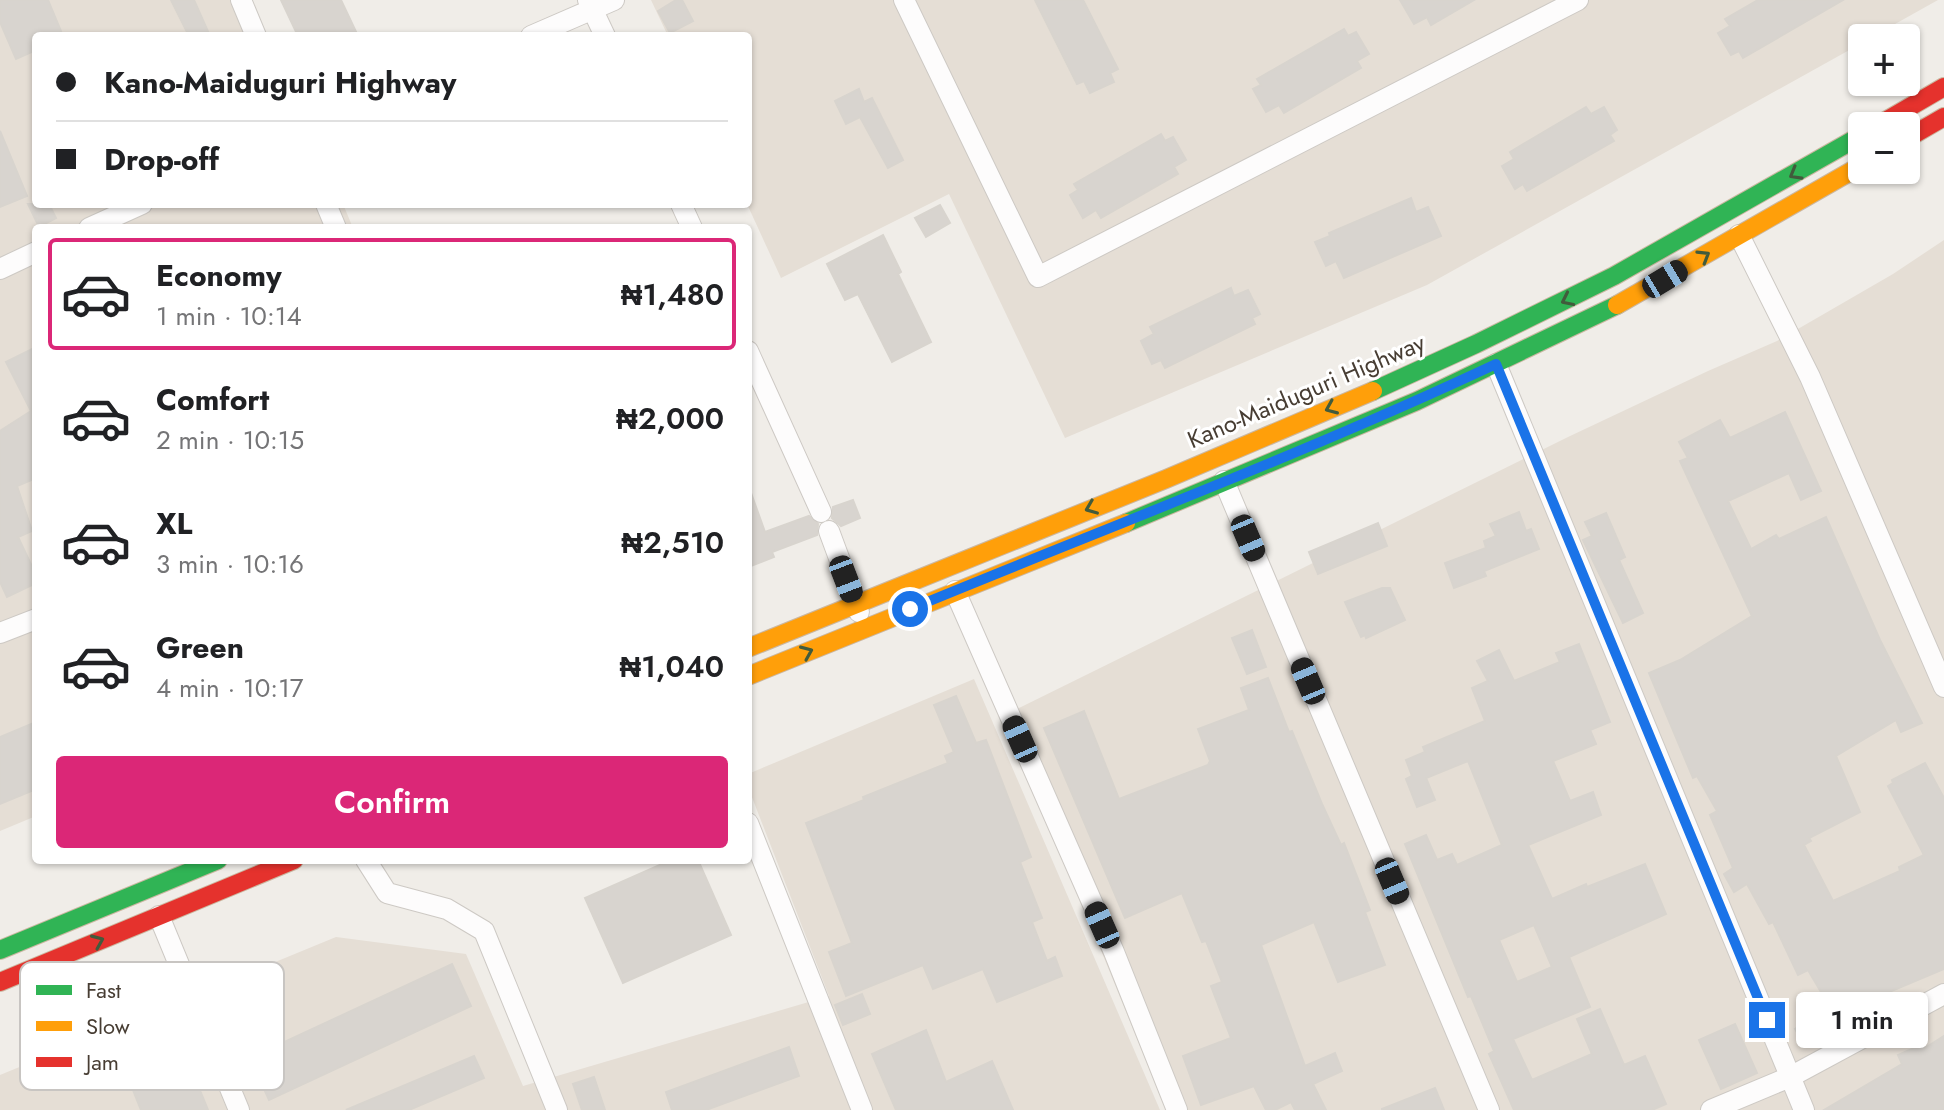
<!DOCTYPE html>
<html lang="en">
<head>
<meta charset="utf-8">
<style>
	body { margin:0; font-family:Jost,sans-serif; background:#f2f2f2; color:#202124; height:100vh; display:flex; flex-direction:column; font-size:30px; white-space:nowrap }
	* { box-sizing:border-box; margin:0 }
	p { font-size:26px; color:#757577 }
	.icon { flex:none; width:44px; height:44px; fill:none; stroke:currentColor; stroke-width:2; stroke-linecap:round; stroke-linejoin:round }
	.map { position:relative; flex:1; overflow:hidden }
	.details { position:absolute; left:32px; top:224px; width:720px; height:640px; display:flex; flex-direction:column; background:#fff; border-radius:8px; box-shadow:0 2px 6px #0004 }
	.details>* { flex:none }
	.top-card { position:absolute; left:32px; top:32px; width:720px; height:176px; border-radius:8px; box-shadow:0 2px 6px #0004; display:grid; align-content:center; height:176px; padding:0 24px; background:#fff }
	.controls { position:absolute; left:1848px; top:24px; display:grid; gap:16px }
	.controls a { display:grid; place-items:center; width:72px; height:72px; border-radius:8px; background:#fff; box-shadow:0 2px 6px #0004; font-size:40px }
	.end { position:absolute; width:36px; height:36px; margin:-18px; border:10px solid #1a73e8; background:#fff; box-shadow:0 0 0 4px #fff }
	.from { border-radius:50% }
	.bubble { position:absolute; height:56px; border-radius:8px; background:#fff; box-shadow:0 2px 6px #0004; font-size:26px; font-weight:600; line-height:56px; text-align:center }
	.car { position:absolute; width:24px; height:48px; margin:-24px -12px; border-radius:10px; box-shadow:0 0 6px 2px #0007; background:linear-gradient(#222 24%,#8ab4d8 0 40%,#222 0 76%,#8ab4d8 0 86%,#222 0) }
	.top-card b { display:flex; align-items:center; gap:28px; height:76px; font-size:30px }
	.top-card b+b { border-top:2px solid #e0e0e0 }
	.top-card i { width:20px; height:20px; background:#202124 }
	ul { padding:14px 0 0; list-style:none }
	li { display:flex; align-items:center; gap:24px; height:112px; margin:0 16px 12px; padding:0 8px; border:4px solid transparent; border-radius:8px }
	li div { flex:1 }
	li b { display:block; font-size:30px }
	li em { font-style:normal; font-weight:600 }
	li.active { border-color:#db2777 }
	li>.icon { width:72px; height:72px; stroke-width:1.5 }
	.cta { display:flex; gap:16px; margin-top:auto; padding:16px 24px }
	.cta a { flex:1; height:92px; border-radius:8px; background:#db2777; color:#fff; font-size:32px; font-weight:600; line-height:92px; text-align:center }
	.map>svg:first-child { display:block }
</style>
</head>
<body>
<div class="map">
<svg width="1944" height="1110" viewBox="0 0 1944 1110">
	<rect width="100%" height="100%" fill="#f0ede8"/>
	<g fill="#e5ded5">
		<path d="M0,0H249L266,36H36V204H343L353,228H36V816L0,831Z"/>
		<path d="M651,0H1938L1870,38H1862V43L1427,285L1065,438L949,194L781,278L747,204L748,36H668Z"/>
		<path d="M1944,240V1110H1166L1005,715L1568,437L1708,371L1777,341L1893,274Z"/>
		<path d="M974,679L1160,1110H0V1075L336,937L466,954L523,1086L829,996L748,787V774Z"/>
	</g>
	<g fill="#d8d4cf" stroke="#d8d4ce" stroke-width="2" fill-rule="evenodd">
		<path d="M0,0H48L63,36H36V50L16,59L0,22Z"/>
		<path d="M171,0H194L210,36H189Z"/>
		<path d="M281,0H341L358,36H298Z"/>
		<path d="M676,0H682L693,21L670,33L658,11Z"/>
		<path d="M1035,0H1083L1118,69L1110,73L1114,82L1090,93L1084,81L1077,84Z"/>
		<path d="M1400,0H1474L1431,25L1427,17L1414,24Z"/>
		<path d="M1758,0H1843L1743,58L1739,51L1731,55L1718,33L1730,26L1725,19Z"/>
		<path d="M1344,29L1348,36L1356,32L1369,54L1357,61L1361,68L1284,113L1279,105L1266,112L1253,89L1261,85L1257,79Z"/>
		<path d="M859,89L864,102L872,98L903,160L888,168L860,117L846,124L835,101Z"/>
		<path d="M1586,107L1591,114L1604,107L1617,130L1610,135L1614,141L1527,191L1523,184L1515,189L1502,166L1514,159L1510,152Z"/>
		<path d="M0,131L27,196L0,207Z"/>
		<path d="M1161,134L1165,141L1173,137L1186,160L1174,167L1178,174L1101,218L1096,210L1083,218L1070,195L1078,190L1074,184Z"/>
		<path d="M1411,198L1416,212L1428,207L1441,236L1344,278L1336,261L1326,266L1315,242L1330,236L1329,233Z"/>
		<path d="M28,204H49L56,218L39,227Z"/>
		<path d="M940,205L950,223L926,237L915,218Z"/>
		<path d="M883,235L901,272L898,274L931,342L892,362L858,294L845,300L827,264Z"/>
		<path d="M1231,288L1234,296L1248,290L1260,314L1252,318L1255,324L1165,368L1161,360L1152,364L1141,341L1154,334L1150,327Z"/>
		<path d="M36,347V478L17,486L32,531L18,537L36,575V583L7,597L0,582V431L31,411L6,362Z"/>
		<path d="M1785,412L1821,491L1801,500L1789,473L1728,501L1751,549L1776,535L1779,539L1826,517L1880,640L1922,723L1901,732L1896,720L1836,756L1860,812L1809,838L1811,841L1804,845L1833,901L1900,871L1899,867L1924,855L1888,786L1893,783L1892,780L1925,763L1944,798V969L1889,992L1893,999L1831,1036L1830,1033L1805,1047L1795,1029L1831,1009L1808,970L1798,975L1773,922L1769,924L1747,884L1734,892L1724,874L1733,868L1710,815L1717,811L1697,776L1693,778L1649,673L1680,660L1752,616L1680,461L1688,458L1679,442L1720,420L1730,438Z"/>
		<path d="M748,493H751L765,532L809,516L818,524L817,535L772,552L774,557L748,567Z"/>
		<path d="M853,500L860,518L841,526L832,518L833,507Z"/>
		<path d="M1519,512L1526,531L1531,529L1539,549L1484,571L1486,576L1454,588L1445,563L1486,548L1484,541L1496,536L1490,524Z"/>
		<path d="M1606,513L1625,557L1619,560L1643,613L1623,623L1583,540L1592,536L1585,522Z"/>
		<path d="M1378,523L1387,546L1318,574L1309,552Z"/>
		<path d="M1382,588H1390L1405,620L1366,638L1365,635L1361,637L1345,602Z"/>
		<path d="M1252,630L1266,667L1247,674L1232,638Z"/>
		<path d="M1579,644L1610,722L1590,730L1596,744L1553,761L1570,801L1593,792L1601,815L1528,845L1552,899L1586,884L1587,887L1645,864L1666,914L1569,957L1590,1007L1513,1039L1532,1080L1592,1054L1577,1019L1600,1009L1624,1065L1645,1056L1666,1104L1652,1110H1514L1489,1054L1494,1051L1471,996L1468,997L1405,844L1426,835L1437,860L1452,854L1457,865L1502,845L1468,761L1426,778L1435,800L1417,807L1406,779L1412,776L1406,760L1425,752L1423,747L1485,721L1472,688L1488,681L1477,661L1499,650L1514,681L1560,662L1556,653ZM1534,925L1552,967L1517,982L1499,940Z"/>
		<path d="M1268,678L1289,732L1292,731L1322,804L1341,845L1344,843L1370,910L1365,912L1385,965L1338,982L1314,922L1261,945L1305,1066L1335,1053L1342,1071L1313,1084L1326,1110H1295L1291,1102L1275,1110H1266L1254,1086L1201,1105L1183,1056L1231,1038L1211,986L1222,982L1206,941L1202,942L1182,893L1125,918L1044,728L1084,711L1119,799L1208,765L1210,761L1198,729L1249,710L1241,688Z"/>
		<path d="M956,696L976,743L986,740L1031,857L1020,862L1042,918L1032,922L1047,961L1055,957L1062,976L997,1002L983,969L933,989L923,965L846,996L829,952L852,943L806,823L864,800L863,797L948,763L945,756L954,752L934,705Z"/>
		<path d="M36,722V789L0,804V737Z"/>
		<path d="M671,860H698L731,935L623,983L585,898Z"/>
		<path d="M452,964L471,1006L269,1100L250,1058Z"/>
		<path d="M862,994L870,1014L843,1025L835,1005Z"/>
		<path d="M1735,1024L1757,1073L1721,1089L1699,1040Z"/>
		<path d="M926,1030L946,1082L992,1061L1013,1110H896L872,1054Z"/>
		<path d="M1944,1036V1110H1824L1902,1064L1898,1055L1923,1044L1925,1048Z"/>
		<path d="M789,1047L799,1076L706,1110H672L666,1092Z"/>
		<path d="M474,1056L484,1078L409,1110H346Z"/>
		<path d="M150,1060L154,1081L190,1066L208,1110H141L133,1090L139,1087L125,1065Z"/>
		<path d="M594,1077L605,1110H582L573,1084Z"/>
		<path d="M1435,1088L1444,1110H1382V1109Z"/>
	</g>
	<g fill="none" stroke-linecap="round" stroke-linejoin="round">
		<g stroke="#cdc9c4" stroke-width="22">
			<g id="street">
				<path d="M241,0L256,36"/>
				<path d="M588,0L605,36"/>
				<path d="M904,0L1038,277L1578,0"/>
				<path d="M531,36L614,0"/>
				<path d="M326,204L336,228"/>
				<path d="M681,204L692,228"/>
				<path d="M89,228L142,204"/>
				<path d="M1739,235L1810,377L1944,687"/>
				<path d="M0,269L36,252"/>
				<path d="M748,351L821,512"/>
				<path d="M1496,364L1804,1110"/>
				<path d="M1224,481L1489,1110"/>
				<path d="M829,531L859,612"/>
				<path d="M955,591L1114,952L1177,1110"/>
				<path d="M0,633L36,619"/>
				<path d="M748,823L862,1110"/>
				<path d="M366,860L387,893L447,909L484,931L557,1110"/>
				<path d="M159,916L239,1110"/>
				<path d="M1711,1110L1790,1077L1944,994"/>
			</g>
		</g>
		<g stroke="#cbb7a0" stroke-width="20">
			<g id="fast">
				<path d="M1373,391L1476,344L1614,276L1862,135"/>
				<path d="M1126,523L1417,401L1617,305"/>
				<path d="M0,950L218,860"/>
			</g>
		</g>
		<g stroke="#cbb7a0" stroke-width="20">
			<g id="slow">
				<path d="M1617,305L1862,165"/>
				<path d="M748,648L1166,479L1373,391"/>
				<path d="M748,676L1126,523"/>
			</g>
		</g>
		<g stroke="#cbb7a0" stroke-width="20">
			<g id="jam">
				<path d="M1877,126L1944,87"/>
				<path d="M1906,139L1944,117"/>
				<path d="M0,982L294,860"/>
			</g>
		</g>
		<use href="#street" stroke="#fdfcfc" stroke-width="20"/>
		<use href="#fast" stroke="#30b455" stroke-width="18"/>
		<use href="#slow" stroke="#ff9f0a" stroke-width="18"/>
		<use href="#jam" stroke="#e5322d" stroke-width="18"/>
	</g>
	<defs><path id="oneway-chevron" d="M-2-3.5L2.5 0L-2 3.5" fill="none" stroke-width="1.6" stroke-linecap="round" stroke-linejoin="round" transform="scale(2)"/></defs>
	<g stroke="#415b3c">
		<use href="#oneway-chevron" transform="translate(1795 174) rotate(150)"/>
		<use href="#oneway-chevron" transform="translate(1704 256) rotate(-31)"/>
		<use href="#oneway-chevron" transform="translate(1567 300) rotate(154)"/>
		<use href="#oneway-chevron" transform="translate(1331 408) rotate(157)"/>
		<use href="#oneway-chevron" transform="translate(1091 508) rotate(158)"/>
		<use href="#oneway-chevron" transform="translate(807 652) rotate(-23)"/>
		<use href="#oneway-chevron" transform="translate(98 941) rotate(-23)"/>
	</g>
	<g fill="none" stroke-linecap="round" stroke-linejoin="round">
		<path stroke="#1a73e8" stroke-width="10" d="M910,609C1106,528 1304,454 1496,364L1767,1020"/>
	</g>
	<g text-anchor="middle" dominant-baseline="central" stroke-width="6" stroke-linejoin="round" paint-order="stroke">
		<g font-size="24" fill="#473d33" stroke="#fff">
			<text transform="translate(1306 391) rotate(-23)">Kano-Maiduguri Highway</text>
		</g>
	</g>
	<rect x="20" y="962" width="264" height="128" rx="12" fill="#fff" stroke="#c8c5c2" stroke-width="2"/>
	<rect x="36" y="985" width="36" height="10" fill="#30b455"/>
	<rect x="36" y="1021" width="36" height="10" fill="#ff9f0a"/>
	<rect x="36" y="1057" width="36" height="10" fill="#e5322d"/>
	<g font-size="22" fill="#473d33">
		<text x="86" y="998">Fast</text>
		<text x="86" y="1034">Slow</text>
		<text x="86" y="1070">Jam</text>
	</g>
</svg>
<div class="controls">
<a>+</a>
<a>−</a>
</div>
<i class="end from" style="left:910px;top:609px"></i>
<i class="end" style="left:1767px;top:1020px"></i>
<div class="bubble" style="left:1796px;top:992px;width:132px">1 min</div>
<i class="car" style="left:1665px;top:279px;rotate:59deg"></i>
<i class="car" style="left:1248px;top:538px;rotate:157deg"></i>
<i class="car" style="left:846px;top:579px;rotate:159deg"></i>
<i class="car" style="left:1308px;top:681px;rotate:337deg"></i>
<i class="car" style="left:1020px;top:739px;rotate:336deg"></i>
<i class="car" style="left:1392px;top:881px;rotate:157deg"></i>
<i class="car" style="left:1102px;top:925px;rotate:336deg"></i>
<div class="top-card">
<b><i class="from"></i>Kano-Maiduguri Highway</b>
<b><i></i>Drop-off</b>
</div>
<section class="details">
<ul>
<li class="active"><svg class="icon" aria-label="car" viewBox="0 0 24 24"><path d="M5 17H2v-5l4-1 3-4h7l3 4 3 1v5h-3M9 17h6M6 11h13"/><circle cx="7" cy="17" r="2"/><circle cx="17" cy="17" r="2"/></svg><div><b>Economy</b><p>1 min · 10:14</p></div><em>₦1,480</em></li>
<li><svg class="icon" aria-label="car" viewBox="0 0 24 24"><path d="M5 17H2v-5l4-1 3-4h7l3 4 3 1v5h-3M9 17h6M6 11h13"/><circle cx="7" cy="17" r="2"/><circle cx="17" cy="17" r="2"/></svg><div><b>Comfort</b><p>2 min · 10:15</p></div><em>₦2,000</em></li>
<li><svg class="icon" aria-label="car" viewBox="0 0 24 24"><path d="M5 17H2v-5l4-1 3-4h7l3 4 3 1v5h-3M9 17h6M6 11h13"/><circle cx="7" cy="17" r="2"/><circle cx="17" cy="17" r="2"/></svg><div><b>XL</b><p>3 min · 10:16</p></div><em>₦2,510</em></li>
<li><svg class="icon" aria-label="car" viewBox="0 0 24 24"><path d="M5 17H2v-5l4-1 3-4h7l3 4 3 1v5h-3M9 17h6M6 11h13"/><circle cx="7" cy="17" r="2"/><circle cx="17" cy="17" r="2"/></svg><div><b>Green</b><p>4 min · 10:17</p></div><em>₦1,040</em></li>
</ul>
<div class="cta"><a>Confirm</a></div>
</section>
</div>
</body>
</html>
